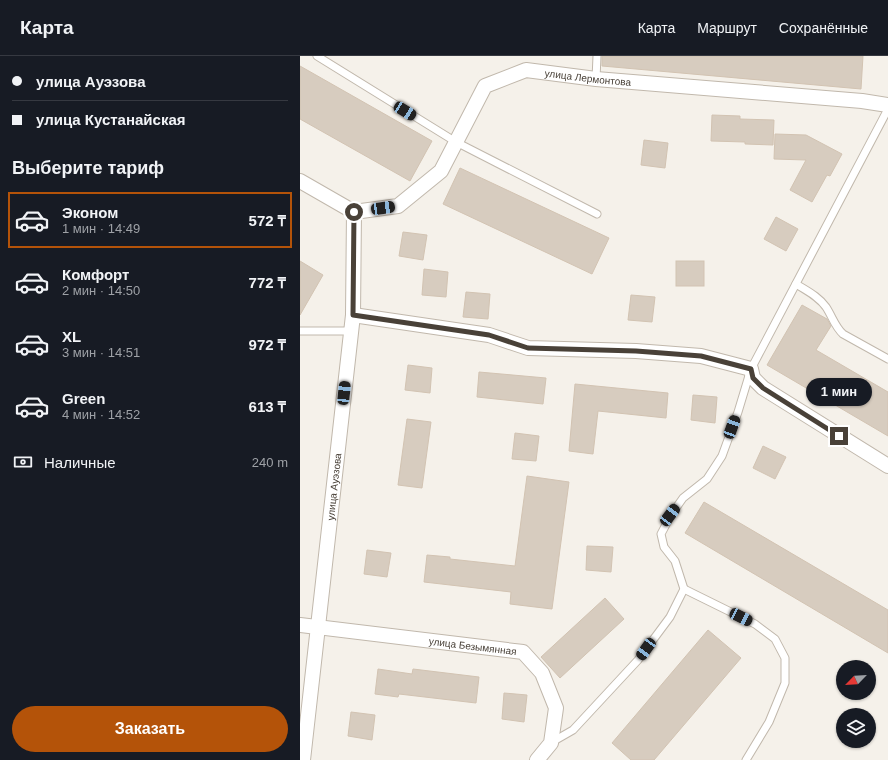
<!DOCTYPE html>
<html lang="ru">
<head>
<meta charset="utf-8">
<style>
	body { margin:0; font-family:Arial,sans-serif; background:#242831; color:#f1f3f6; height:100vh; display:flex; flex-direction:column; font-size:15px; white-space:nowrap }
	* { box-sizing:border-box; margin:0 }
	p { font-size:13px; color:#9ea1a6 }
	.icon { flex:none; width:22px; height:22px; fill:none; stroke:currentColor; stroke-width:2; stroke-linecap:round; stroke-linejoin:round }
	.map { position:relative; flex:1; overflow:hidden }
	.details { display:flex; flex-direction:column; background:#171b24; width:300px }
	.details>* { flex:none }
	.guide { display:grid; align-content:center; height:88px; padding:0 12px; background:#171b24 }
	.needle { width:26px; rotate:245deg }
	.tools { position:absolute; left:536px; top:604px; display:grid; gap:8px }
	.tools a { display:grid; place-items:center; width:40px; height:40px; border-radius:50%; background:#171b24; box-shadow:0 1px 3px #0004; font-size:20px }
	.end { position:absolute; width:18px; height:18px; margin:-9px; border:5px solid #494138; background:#fff; box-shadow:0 0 0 2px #fff }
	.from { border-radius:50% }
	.bubble { position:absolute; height:28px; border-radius:14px; background:#171b24; box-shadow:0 1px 3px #0004; font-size:13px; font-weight:700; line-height:28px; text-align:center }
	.car { position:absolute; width:12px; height:24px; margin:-12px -6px; border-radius:5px; box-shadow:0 0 3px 1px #0007; background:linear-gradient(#222 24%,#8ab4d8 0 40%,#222 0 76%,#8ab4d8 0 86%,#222 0) }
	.guide b { display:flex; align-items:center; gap:14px; height:38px; font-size:15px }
	.guide b+b { border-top:1px solid #363941 }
	.guide i { width:10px; height:10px; background:#f1f3f6 }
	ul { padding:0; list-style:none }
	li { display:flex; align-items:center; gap:12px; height:56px; margin:0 8px 6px; padding:0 4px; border:2px solid transparent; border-radius:0px }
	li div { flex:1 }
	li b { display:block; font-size:15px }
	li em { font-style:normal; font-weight:700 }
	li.selected { border-color:#b45309 }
	li>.icon { width:36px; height:36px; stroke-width:1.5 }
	h2 { padding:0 12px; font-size:18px; line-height:48px }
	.pay { display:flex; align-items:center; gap:10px; height:44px; padding:0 12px; font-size:15px }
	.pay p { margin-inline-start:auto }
	.action { display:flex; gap:8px; margin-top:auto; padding:8px 12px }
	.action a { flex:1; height:46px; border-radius:24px; background:#b45309; color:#fff; font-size:16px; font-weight:700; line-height:46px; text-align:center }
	header { display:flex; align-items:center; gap:24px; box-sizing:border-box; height:56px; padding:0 20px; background:#171b24; border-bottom:1px solid #363941 }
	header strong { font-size:19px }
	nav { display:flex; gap:22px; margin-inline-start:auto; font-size:14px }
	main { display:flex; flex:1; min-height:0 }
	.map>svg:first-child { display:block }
</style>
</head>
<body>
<header>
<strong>Карта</strong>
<nav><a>Карта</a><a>Маршрут</a><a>Сохранённые</a></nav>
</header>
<main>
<section class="details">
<div class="guide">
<b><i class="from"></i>улица Ауэзова</b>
<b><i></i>улица Кустанайская</b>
</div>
<h2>Выберите тариф</h2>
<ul>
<li class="selected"><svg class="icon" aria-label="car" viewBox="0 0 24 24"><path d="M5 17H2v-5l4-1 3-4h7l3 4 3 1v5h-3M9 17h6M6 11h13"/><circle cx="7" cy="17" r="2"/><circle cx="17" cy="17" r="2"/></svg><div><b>Эконом</b><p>1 мин · 14:49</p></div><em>572 ₸</em></li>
<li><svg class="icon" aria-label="car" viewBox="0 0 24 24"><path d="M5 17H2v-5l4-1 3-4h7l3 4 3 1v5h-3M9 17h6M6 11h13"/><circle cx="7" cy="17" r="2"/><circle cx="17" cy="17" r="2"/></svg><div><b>Комфорт</b><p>2 мин · 14:50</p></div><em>772 ₸</em></li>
<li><svg class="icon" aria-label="car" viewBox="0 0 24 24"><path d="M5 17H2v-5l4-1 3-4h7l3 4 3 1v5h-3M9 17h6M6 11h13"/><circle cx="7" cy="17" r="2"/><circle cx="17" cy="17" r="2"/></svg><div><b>XL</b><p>3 мин · 14:51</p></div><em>972 ₸</em></li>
<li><svg class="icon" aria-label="car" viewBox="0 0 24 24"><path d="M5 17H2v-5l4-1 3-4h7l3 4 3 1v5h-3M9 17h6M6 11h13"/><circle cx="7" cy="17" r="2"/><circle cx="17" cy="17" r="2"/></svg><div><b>Green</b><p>4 мин · 14:52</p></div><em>613 ₸</em></li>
</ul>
<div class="pay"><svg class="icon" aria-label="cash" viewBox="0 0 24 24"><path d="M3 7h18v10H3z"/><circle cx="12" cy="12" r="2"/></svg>Наличные<p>240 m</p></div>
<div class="action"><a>Заказать</a></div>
</section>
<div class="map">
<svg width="588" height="704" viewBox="0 0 588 704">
	<rect width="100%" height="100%" fill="#f5f1ea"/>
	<g fill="#d7ccbf" stroke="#d2c3b2">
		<path d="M302,0H563L561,33L302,10Z"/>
		<path d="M0,10L132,85L110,125L0,63Z"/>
		<path d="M412,59L440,60V63L474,64L473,89L445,88V86L411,85Z"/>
		<path d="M475,78L506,79L542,98L530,120L527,119L512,146L490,134L506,104L474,103Z"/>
		<path d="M344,84L368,87L365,112L341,109Z"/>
		<path d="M160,112L309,182L292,218L143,148Z"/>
		<path d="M476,161L498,173L486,195L464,183Z"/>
		<path d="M103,176L127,179L123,204L99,200Z"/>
		<path d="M0,205L23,219L0,259Z"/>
		<rect x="376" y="205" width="28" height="25"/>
		<path d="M124,213L148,216L146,241L122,239Z"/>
		<path d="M166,236L190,238L188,263L163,261Z"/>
		<path d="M331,239L355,241L352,266L328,264Z"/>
		<path d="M502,249L527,263L531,270L516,294L588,336V380L467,309Z"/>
		<path d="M108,309L132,312L130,337L105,334Z"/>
		<path d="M179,316L246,322L243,348L177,341Z"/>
		<path d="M275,328L368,337L366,362L298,355L293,398L269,395Z"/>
		<path d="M393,339L417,341L415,367L391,364Z"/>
		<path d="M107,363L131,366L122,432L98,429Z"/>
		<path d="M215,377L239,380L236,405L212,403Z"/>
		<path d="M463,390L486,401L475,423L453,412Z"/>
		<path d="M227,420L269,426L252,553L210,548L211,536L124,526L127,499L150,501V503L215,510Z"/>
		<path d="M404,446L588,554V597L385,477Z"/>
		<path d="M287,490L313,491L311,516L286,514Z"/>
		<path d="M67,494L91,497L87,521L64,518Z"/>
		<path d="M305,542L324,563L260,622L241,601Z"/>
		<path d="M408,574L441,602L354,704H331L312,687Z"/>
		<path d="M78,613L112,618L113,613L179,621L176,647L99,638L98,641L75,638Z"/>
		<path d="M204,637L227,639L224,666L202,663Z"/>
		<path d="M51,656L75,659L72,684L48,680Z"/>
	</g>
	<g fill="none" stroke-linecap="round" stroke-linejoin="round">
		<g stroke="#c1b8ac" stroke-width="9">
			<g id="service">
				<path d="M17,0L156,86L297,158"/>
				<path d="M296,23L297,0"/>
				<path d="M496,228C507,235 518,240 526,251C532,260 535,271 543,278L588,303"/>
				<path d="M0,275H51"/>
				<path d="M384,533L455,568L475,583L485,602V627L469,666L446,704"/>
				<path d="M252,686L273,674L338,604L370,561L384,533L375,505L364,491L361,478L371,459L383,442L407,423L422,400L438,356L451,313L588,53"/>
			</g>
		</g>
		<g stroke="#c1b8ac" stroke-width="16">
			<g id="minor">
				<path d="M0,125L54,156"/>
				<path id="s1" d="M54,156L98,150L141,115L185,30L226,14L296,23L562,45L588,49"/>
				<path d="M53,259L189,279L228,292L336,295L401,300L451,313L453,322L463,332L588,410"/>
				<path id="s2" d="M0,569L223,596L242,617L256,652L251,687L237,704"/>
				<path id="s3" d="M3,704L53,259L54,156"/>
			</g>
		</g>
		<use href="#service" stroke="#fff" stroke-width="7"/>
		<use href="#minor" stroke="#fff" stroke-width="14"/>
	</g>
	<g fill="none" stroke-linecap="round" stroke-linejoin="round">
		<path stroke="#494138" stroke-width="5" d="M54,156L53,259L189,279L228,292L336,295L401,300L451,313L453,322L463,332L539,380"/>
	</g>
	<g text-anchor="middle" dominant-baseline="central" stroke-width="3" stroke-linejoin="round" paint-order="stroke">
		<g font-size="10" fill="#494138" stroke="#fff">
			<text stroke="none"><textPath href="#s1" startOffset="302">улица Лермонтова</textPath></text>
			<text stroke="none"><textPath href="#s3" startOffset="275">улица Ауэзова</textPath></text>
			<text stroke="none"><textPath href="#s2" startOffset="174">улица Безымянная</textPath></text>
		</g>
	</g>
</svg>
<div class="tools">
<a><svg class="needle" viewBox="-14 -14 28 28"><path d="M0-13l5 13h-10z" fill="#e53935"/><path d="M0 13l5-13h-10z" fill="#9ea1a6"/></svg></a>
<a><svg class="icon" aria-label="layers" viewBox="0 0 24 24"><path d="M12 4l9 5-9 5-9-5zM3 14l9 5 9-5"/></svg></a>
</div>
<i class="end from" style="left:54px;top:156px"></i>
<i class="end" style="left:539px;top:380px"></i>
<div class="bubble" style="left:506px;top:322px;width:66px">1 мин</div>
<i class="car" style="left:105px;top:55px;rotate:122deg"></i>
<i class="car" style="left:83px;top:152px;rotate:82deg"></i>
<i class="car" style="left:44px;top:337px;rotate:6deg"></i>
<i class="car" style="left:432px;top:371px;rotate:20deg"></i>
<i class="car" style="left:370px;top:459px;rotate:37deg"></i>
<i class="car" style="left:441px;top:561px;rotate:116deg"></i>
<i class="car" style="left:346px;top:593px;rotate:216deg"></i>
</div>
</main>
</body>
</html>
